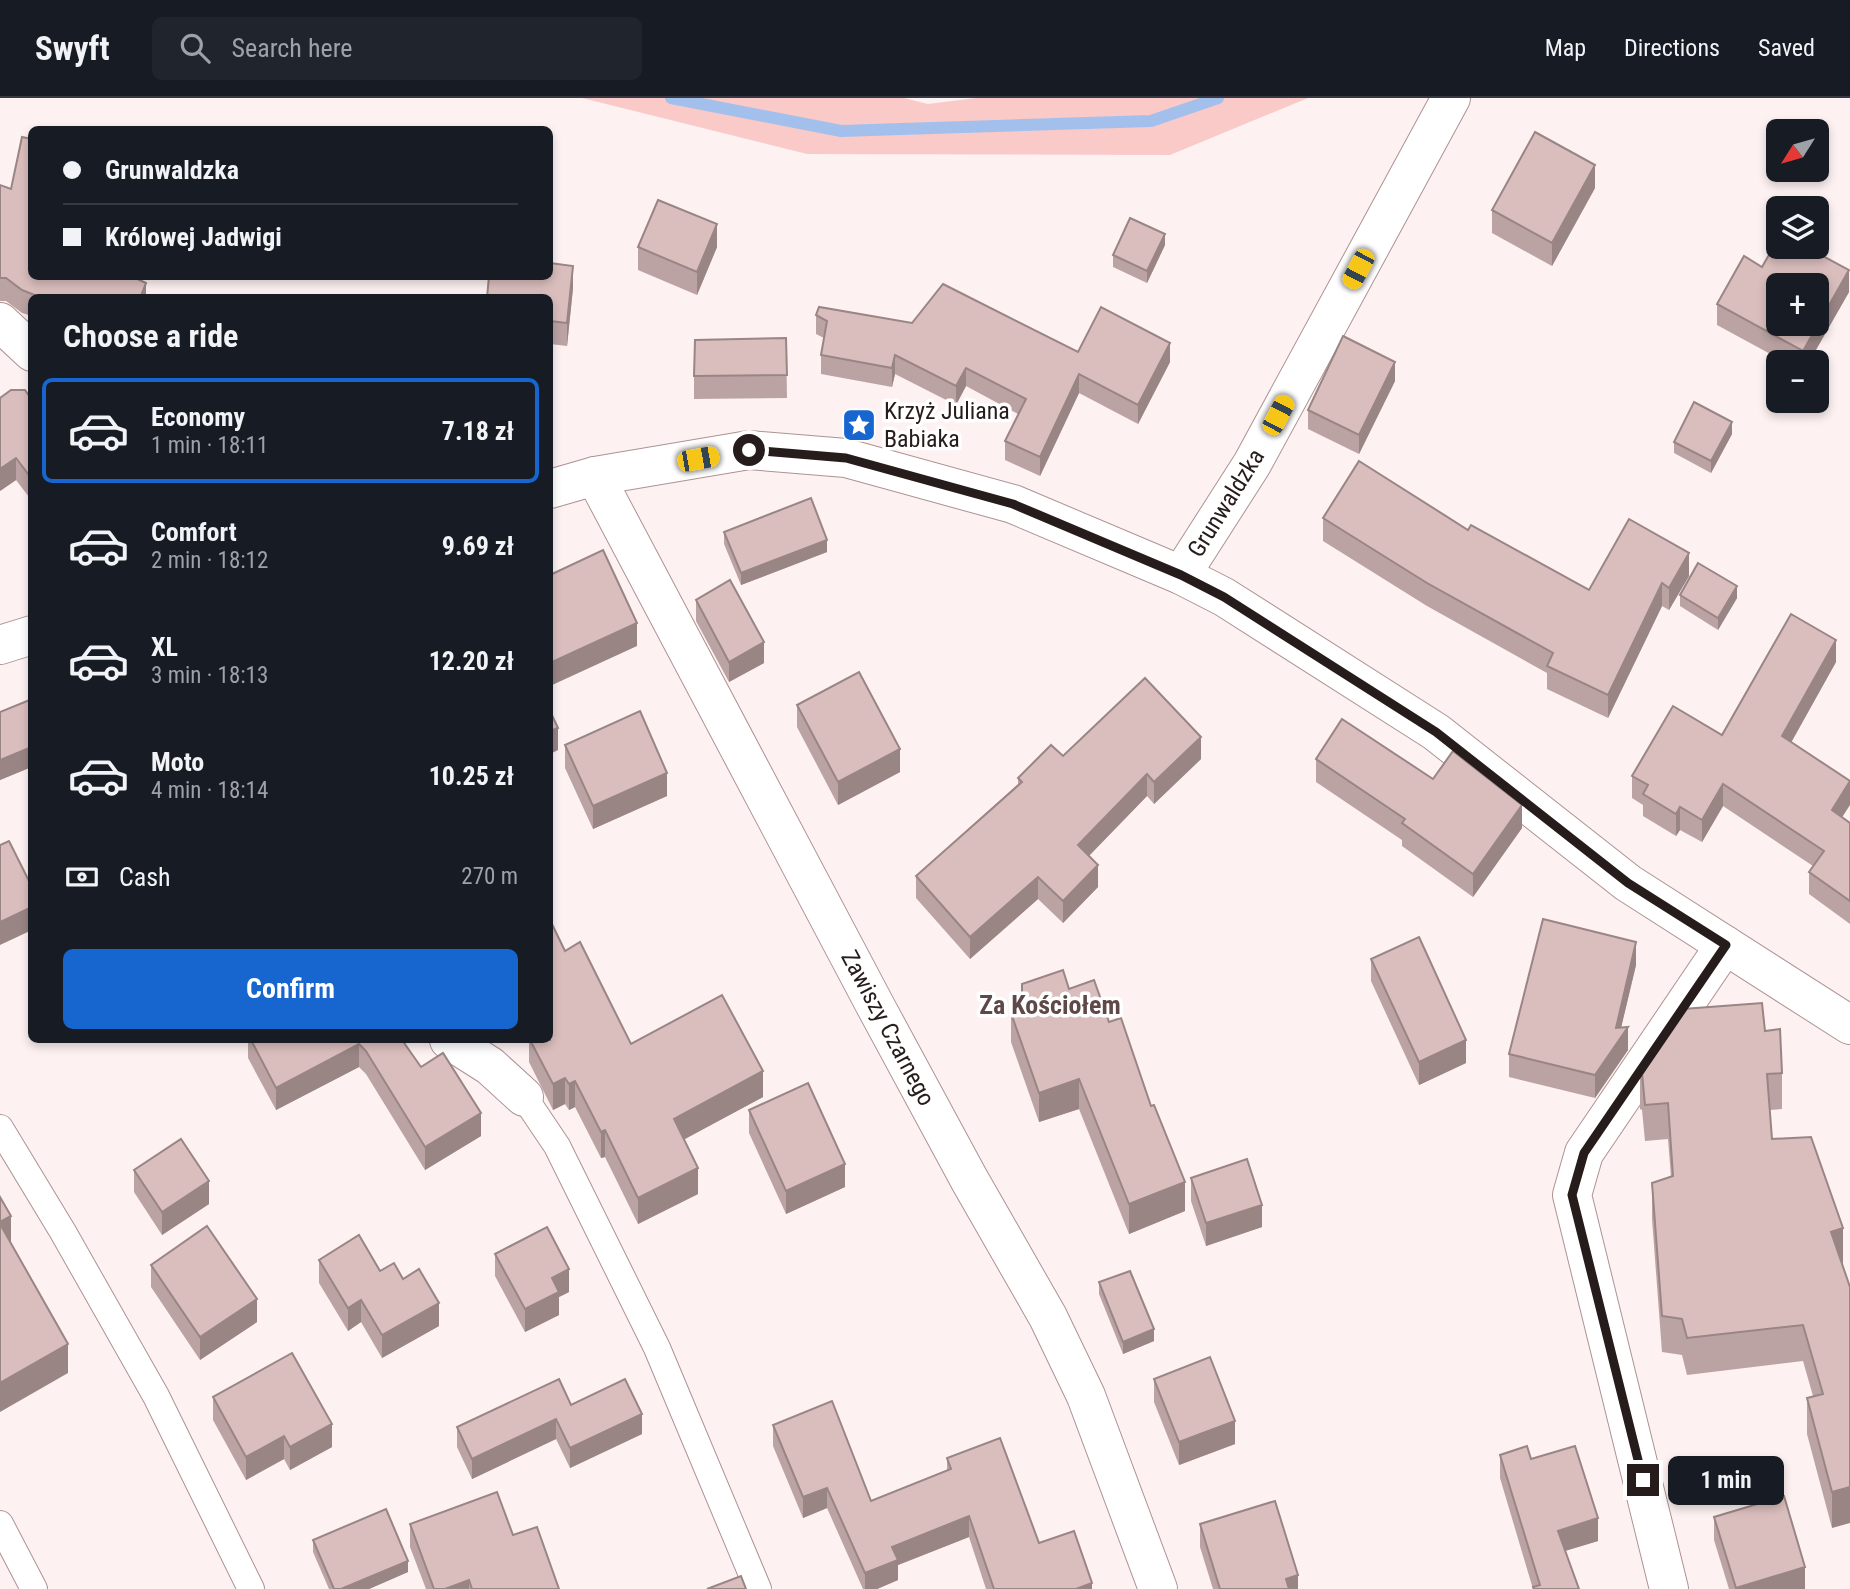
<!DOCTYPE html>
<html lang="en">
<head>
<meta charset="utf-8">
<style>
	body { margin:0; font-family:"Roboto Condensed",sans-serif; background:#20242c; color:#f1f3f6; height:100vh; display:flex; flex-direction:column; font-size:26px; white-space:nowrap }
	* { box-sizing:border-box; margin:0 }
	p { font-size:23px; color:#9ea1a6 }
	.icon { flex:none; width:38px; height:38px; fill:none; stroke:currentColor; stroke-width:2; stroke-linecap:round; stroke-linejoin:round }
	.map { position:relative; flex:1; overflow:hidden }
	.drawer { position:absolute; left:28px; top:196px; width:525px; height:749px; display:flex; flex-direction:column; background:#171b24; border-radius:10px; box-shadow:0 4px 10px #0003 }
	.drawer>* { flex:none }
	.top-card { position:absolute; left:28px; top:28px; width:525px; height:154px; border-radius:10px; box-shadow:0 4px 10px #0003; display:grid; align-content:center; height:154px; padding:0 35px; background:#171b24 }
	.needle { width:46px; rotate:233deg }
	.tools { position:absolute; left:1766px; top:21px; display:grid; gap:14px }
	.tools a { display:grid; place-items:center; width:63px; height:63px; border-radius:10px; background:#171b24; box-shadow:0 4px 10px #0003; font-size:35px }
	.end { position:absolute; width:32px; height:32px; margin:-16px; border:9px solid #261c1b; background:#fff; box-shadow:0 0 0 4px #fff }
	.from { border-radius:50% }
	.bubble { position:absolute; height:49px; border-radius:10px; background:#171b24; box-shadow:0 4px 10px #0003; font-size:23px; font-weight:700; line-height:49px; text-align:center }
	.car { position:absolute; width:21px; height:42px; margin:-21px -10px; border-radius:9px; box-shadow:0 0 5px 2px #0007; background:linear-gradient(#f5c518 24%,#345 0 40%,#f5c518 0 76%,#345 0 86%,#f5c518 0) }
	.top-card b { display:flex; align-items:center; gap:24px; height:66px; font-size:26px }
	.top-card b+b { border-top:2px solid #363941 }
	.top-card i { width:18px; height:18px; background:#f1f3f6 }
	ul { padding:0; list-style:none }
	li { display:flex; align-items:center; gap:21px; height:105px; margin:0 14px 10px; padding:0 21px; border:4px solid transparent; border-radius:10px }
	li div { flex:1 }
	li b { display:block; font-size:26px }
	li em { font-style:normal; font-weight:700 }
	li.on { border-color:#1766d0 }
	li>.icon { width:63px; height:63px; stroke-width:1.5 }
	h2 { padding:0 35px; font-size:32px; line-height:84px }
	.pay { display:flex; align-items:center; gap:18px; height:77px; padding:0 35px; font-size:26px }
	.pay p { margin-inline-start:auto }
	.primary-button { display:flex; gap:14px; margin-top:auto; padding:14px 35px }
	.primary-button a { flex:1; height:80px; border-radius:10px; background:#1766d0; color:#fff; font-size:28px; font-weight:700; line-height:80px; text-align:center }
	header { display:flex; align-items:center; gap:42px; box-sizing:border-box; height:98px; padding:0 35px; background:#171b24; border-bottom:2px solid #363941 }
	header strong { font-size:33px }
	nav { display:flex; gap:38px; margin-inline-start:auto; font-size:24px }
	.search { width:490px; height:63px; background:#20242c; display:flex; align-items:center; gap:18px; box-sizing:border-box; padding:0 24px; border-radius:10px; color:#9ea1a6; font-size:26px }
	.map>svg:first-child { display:block }
</style>
</head>
<body>
<header>
<strong>Swyft</strong>
<div class="search"><svg class="icon" aria-label="search" viewBox="0 0 24 24"><circle cx="10" cy="10" r="6"/><path d="M15 15l6 6"/></svg>Search here</div>
<nav><a>Map</a><a>Directions</a><a>Saved</a></nav>
</header>
<div class="map">
<svg width="1850" height="1491" viewBox="0 0 1850 1491">
	<rect width="100%" height="100%" fill="#fdf1f1"/>
	<path fill="#facac8" d="M582,0H904L928,6L976,0H1308L1170,57L807,56Z"/>
	<g fill="none" stroke-linecap="round" stroke-linejoin="round">
		<path stroke="#a3c0ec" stroke-width="12" d="M671,0L841,33L1151,23L1218,0"/>
		<g stroke="#ad9392" stroke-width="28">
			<g id="service">
				<path d="M524,999L557,1048L657,1250L758,1491"/>
				<path d="M0,1030L63,1134L156,1298L251,1491"/>
				<path d="M0,1426L34,1491"/>
			</g>
		</g>
		<g stroke="#ad9392" stroke-width="40">
			<g id="minor">
				<path d="M0,224L32,254"/>
				<path d="M595,378L876,909L969,1081L1048,1219L1086,1298L1158,1491"/>
				<path d="M550,391L595,378L749,352L846,360L1013,406L1181,477L1224,499L1436,634L1628,785L1850,927"/>
				<path d="M1181,477L1252,366L1451,0"/>
				<path d="M0,547L32,537"/>
				<path d="M449,942L490,968L524,999"/>
				<path d="M1669,1491L1572,1097L1584,1055L1725,847"/>
			</g>
		</g>
		<use href="#service" stroke="#fff" stroke-width="26"/>
		<use href="#minor" stroke="#fff" stroke-width="38"/>
	</g>
	<g fill="#bba3a3">
		<path d="M0,87L32,178L146,200H32V218L22,215L6,203H0Z"/>
		<path d="M1595,90L1552,168L1492,135V112Z"/>
		<path d="M1165,147L1147,185L1113,169V157Z"/>
		<path d="M638,149H717L697,197L638,172Z"/>
		<path d="M1762,169L1849,194L1809,264H1785L1717,227V206Z"/>
		<path d="M573,190L567,248L550,246V200Z"/>
		<path d="M816,217L1078,254L1170,264L1138,326L1079,295L1040,378L1005,362V343L1018,316L966,288L956,307L895,276L892,289L821,276V257L824,240L816,236Z"/>
		<path d="M786,240L787,300L694,301V278Z"/>
		<path d="M1395,283L1359,356L1308,331V312Z"/>
		<path d="M32,302V403L16,382L0,393Z"/>
		<path d="M1732,336L1711,375L1674,355V344Z"/>
		<path d="M1323,420L1468,432L1589,492L1689,478L1669,512L1662,508L1608,620L1547,591V575L1427,508L1323,443Z"/>
		<path d="M724,434L827,454L741,487L724,446Z"/>
		<path d="M1680,497L1737,500L1718,532L1680,508Z"/>
		<path d="M696,502L764,565L729,584L696,523Z"/>
		<path d="M1836,564L1791,644L1842,719L1850,725V826L1809,796V774L1813,768L1723,708L1702,744L1680,732L1676,738L1643,718V707L1632,700V678L1722,637Z"/>
		<path d="M32,601V678L29,670L0,682V614Z"/>
		<path d="M797,607L900,674L838,707L797,629Z"/>
		<path d="M565,647L667,698L593,731L565,670Z"/>
		<path d="M1063,658L1201,661L1154,706L1147,698L1089,758L1098,789L1063,825L1038,801L970,861L916,800V778L1018,686V680Z"/>
		<path d="M1316,661L1433,681L1522,730L1473,799L1402,748V742L1316,684Z"/>
		<path d="M550,822L565,853L631,946L763,999L684,1041L698,1096L638,1126L605,1059L601,1060L575,1009L569,1012L565,1006L553,1012L529,964V942H550Z"/>
		<path d="M1371,861L1466,965L1419,987L1371,883Z"/>
		<path d="M1636,867L1621,929L1628,952L1595,1000L1509,979V956Z"/>
		<path d="M1022,886L1069,891L1109,924L1185,1113L1129,1136L1079,1011L1039,1024L1011,944V915L1022,911Z"/>
		<path d="M1765,933L1782,975V1011L1770,1012L1772,1041L1843,1167L1832,1430L1807,1336V1300L1813,1298L1803,1263L1687,1277L1682,1257L1662,1254L1652,1121V1085L1671,1079L1668,1041L1645,1043L1642,1012L1640,1011V975Z"/>
		<path d="M248,942H402L421,969L481,1038L425,1072L366,976L359,969L276,1012L248,960Z"/>
		<path d="M749,1012L845,1089L786,1116L749,1035Z"/>
		<path d="M134,1072L209,1106L162,1137L134,1094Z"/>
		<path d="M1191,1080L1262,1129L1206,1148L1191,1103Z"/>
		<path d="M495,1156L569,1194L559,1199V1217L525,1234L495,1178Z"/>
		<path d="M319,1162L380,1173L403,1181L439,1228L382,1260L361,1224L348,1233L319,1185Z"/>
		<path d="M151,1167L257,1224L200,1262L151,1189Z"/>
		<path d="M1099,1184L1154,1243L1123,1256L1099,1196Z"/>
		<path d="M1154,1281L1235,1346L1179,1367L1154,1304Z"/>
		<path d="M213,1299L332,1349L290,1372L284,1361L246,1382L213,1322Z"/>
		<path d="M571,1307L642,1336L570,1370L556,1341L472,1381L457,1349V1329Z"/>
		<path d="M773,1327L871,1403L947,1372V1360L1039,1445L1092,1491H986L969,1439L898,1467V1482L877,1491H863L827,1410L803,1420L773,1348Z"/>
		<path d="M1500,1357L1531,1361L1598,1443L1565,1453L1579,1491H1533L1500,1380Z"/>
		<path d="M1714,1419L1805,1491H1729L1714,1442Z"/>
		<path d="M410,1426L513,1437L559,1491H426L410,1449Z"/>
		<path d="M1200,1426L1298,1491H1213L1200,1449Z"/>
		<path d="M313,1442L408,1474L369,1491H329L313,1454Z"/>
	</g>
	<g fill="#998584">
		<path d="M1595,67V90L1552,168V145Z"/>
		<path d="M717,126V149L697,197V174Z"/>
		<path d="M1165,136V147L1147,185V173Z"/>
		<path d="M573,168V190L567,248V225Z"/>
		<path d="M1849,172V194L1809,264H1803V253Z"/>
		<path d="M146,185V200H140Z"/>
		<path d="M1170,245V264L1138,326V307Z"/>
		<path d="M895,257V276L892,289V270Z"/>
		<path d="M1395,264V283L1359,356V337Z"/>
		<path d="M966,270V288L956,307V288Z"/>
		<path d="M1079,276V295L1040,378V359Z"/>
		<path d="M1732,324V336L1711,375V363Z"/>
		<path d="M16,360V382L0,393V371Z"/>
		<path d="M827,442V454L741,487V475Z"/>
		<path d="M1689,455V478L1669,512V490Z"/>
		<path d="M1662,485V508L1608,620V597Z"/>
		<path d="M1737,488V500L1718,532V520Z"/>
		<path d="M637,525V548L550,588V565Z"/>
		<path d="M1836,542V564L1782,661V638Z"/>
		<path d="M764,544V565L729,584V564Z"/>
		<path d="M558,630V652L550,656V633Z"/>
		<path d="M1201,639V661L1154,706V684Z"/>
		<path d="M29,650V670L0,682V662Z"/>
		<path d="M900,651V674L838,707V684Z"/>
		<path d="M667,675V698L593,731V708Z"/>
		<path d="M1147,676V698L1078,769V747Z"/>
		<path d="M1850,684V707L1832,735V712Z"/>
		<path d="M1723,686V708L1702,744V722Z"/>
		<path d="M1522,707V730L1473,799V776Z"/>
		<path d="M1680,709V732L1676,738V716Z"/>
		<path d="M1098,767V789L1063,825V803Z"/>
		<path d="M1038,779V801L970,861V839Z"/>
		<path d="M32,809V832L0,847V824Z"/>
		<path d="M1636,844V867L1618,943L1628,929V952L1595,1000V977L1616,930Z"/>
		<path d="M1466,942V965L1419,987V964Z"/>
		<path d="M359,946V969L276,1012V990Z"/>
		<path d="M763,973V999L674,1047V1021Z"/>
		<path d="M565,980V1006L553,1012V986Z"/>
		<path d="M1079,981V1011L1039,1024V995Z"/>
		<path d="M575,983V1009L569,1012V986Z"/>
		<path d="M481,1015V1038L425,1072V1049Z"/>
		<path d="M605,1032V1059L601,1060V1034Z"/>
		<path d="M845,1066V1089L786,1116V1093Z"/>
		<path d="M698,1070V1096L638,1126V1100Z"/>
		<path d="M209,1083V1106L162,1137V1114Z"/>
		<path d="M1185,1084V1113L1129,1136V1106Z"/>
		<path d="M1262,1107V1129L1206,1148V1125Z"/>
		<path d="M11,1118V1147L0,1153V1124Z"/>
		<path d="M1843,1130V1167L1831,1170V1134Z"/>
		<path d="M569,1171V1194L559,1199V1217L525,1234V1211L552,1180Z"/>
		<path d="M257,1201V1224L200,1262V1239Z"/>
		<path d="M361,1202V1224L348,1233V1210Z"/>
		<path d="M439,1205V1228L382,1260V1237Z"/>
		<path d="M1154,1231V1243L1123,1256V1244Z"/>
		<path d="M68,1246V1275L0,1314V1285Z"/>
		<path d="M642,1316V1336L570,1370V1350Z"/>
		<path d="M556,1321V1341L472,1381V1361Z"/>
		<path d="M1235,1323V1346L1179,1367V1344Z"/>
		<path d="M332,1326V1349L290,1372V1349Z"/>
		<path d="M284,1338V1361L246,1382V1359Z"/>
		<path d="M1850,1389V1425L1832,1430V1394Z"/>
		<path d="M827,1390V1410L803,1420V1399Z"/>
		<path d="M969,1418V1439L898,1467V1482L877,1491H865V1475L892,1449Z"/>
		<path d="M1598,1420V1443L1558,1455V1433Z"/>
		<path d="M408,1463V1474L369,1491H341Z"/>
		<path d="M1805,1469V1491H1736V1490Z"/>
		<path d="M1298,1477V1491H1286V1481Z"/>
		<path d="M469,1482V1491H445Z"/>
		<path d="M1092,1485V1491H1076Z"/>
	</g>
	<g fill="#dabebd" stroke="#998584" stroke-width="2" fill-rule="evenodd">
		<path d="M1535,34L1595,67L1552,145L1492,112Z"/>
		<path d="M22,39L32,41V178H131L146,185L140,200H42L22,192L6,180H0V87L11,91Z"/>
		<path d="M658,102L717,126L697,174L638,149Z"/>
		<path d="M1130,120L1165,136L1147,173L1113,157Z"/>
		<path d="M1778,141V149H1806L1849,172L1803,253L1717,206L1744,158L1762,169ZM1778,187H1816V226H1778Z"/>
		<path d="M550,165L573,168L567,225L550,223V200H487L489,178H550Z"/>
		<path d="M943,186L1078,254L1101,209L1170,245L1138,307L1079,276L1040,359L1005,343L1026,301L966,270L956,288L895,257L892,270L821,257L827,223L816,217L819,209L912,225Z"/>
		<path d="M1343,238L1395,264L1359,337L1308,312Z"/>
		<path d="M786,240L787,277L694,278L695,242Z"/>
		<path d="M11,292H25L32,302V381L16,360L0,371V300Z"/>
		<path d="M1694,304L1732,324L1711,363L1674,344Z"/>
		<path d="M1359,363L1468,432L1471,427L1589,492L1629,421L1689,455L1669,490L1662,485L1608,597L1547,568L1553,555L1427,485L1323,420Z"/>
		<path d="M811,400L827,442L741,475L724,434Z"/>
		<path d="M603,452L637,525L550,565V477Z"/>
		<path d="M1698,465L1737,488L1718,520L1680,497Z"/>
		<path d="M730,482L764,544L729,564L696,502Z"/>
		<path d="M1791,516L1836,542L1782,638L1850,683L1832,712L1850,725V803L1809,774L1824,753L1723,686L1702,722L1680,709L1676,716L1643,696L1648,687L1632,678L1673,608L1722,637Z"/>
		<path d="M859,574L900,651L838,684L797,607Z"/>
		<path d="M1145,580L1201,639L1154,684L1147,676L1078,747L1098,767L1063,803L1038,779L970,839L916,778L1022,684L1018,680L1051,647L1063,658Z"/>
		<path d="M32,601V658L29,650L0,662V614Z"/>
		<path d="M550,613L558,630L550,633Z"/>
		<path d="M640,613L667,675L593,708L565,647Z"/>
		<path d="M1342,621L1433,681L1453,653L1522,707L1473,776L1402,725L1405,721L1316,661Z"/>
		<path d="M9,743L32,789V809L0,824V747Z"/>
		<path d="M1543,821L1636,844L1616,930L1628,929L1595,977L1509,956Z"/>
		<path d="M550,822L565,853L580,844L631,946L722,897L763,973L674,1021L698,1070L638,1100L605,1032L601,1034L575,983L569,986L565,980L553,986L530,942H550V927L552,926L550,922Z"/>
		<path d="M1419,839L1466,942L1419,964L1371,861Z"/>
		<path d="M1063,872L1069,891L1094,882L1109,924L1121,920L1151,1008L1154,1007L1185,1084L1129,1106L1079,981L1039,995L1011,915L1026,910L1022,900V886Z"/>
		<path d="M1762,905L1765,933L1780,931L1782,975L1767,976L1772,1041L1811,1039L1843,1130L1831,1134L1850,1189V1389L1832,1394L1807,1300L1823,1296L1803,1227L1687,1240L1682,1221L1662,1218L1652,1085L1673,1078L1668,1005L1645,1007L1642,975H1640L1683,911Z"/>
		<path d="M251,942H402L421,969L443,955L481,1015L425,1049L366,953L359,946L276,990Z"/>
		<path d="M808,985L845,1066L786,1093L749,1012Z"/>
		<path d="M181,1041L209,1083L162,1114L134,1072Z"/>
		<path d="M1247,1061L1262,1107L1206,1125L1191,1080Z"/>
		<path d="M0,1099L11,1118L0,1124Z"/>
		<path d="M0,1126L68,1246L0,1285Z"/>
		<path d="M207,1128L257,1201L200,1239L151,1167Z"/>
		<path d="M547,1129L569,1171L552,1180L559,1194L525,1211L495,1156Z"/>
		<path d="M359,1137L380,1173L394,1165L403,1181L419,1171L439,1205L382,1237L361,1202L348,1210L319,1162Z"/>
		<path d="M1130,1173L1154,1231L1123,1244L1099,1184Z"/>
		<path d="M292,1255L332,1326L290,1349L284,1338L246,1359L213,1299Z"/>
		<path d="M1210,1259L1235,1323L1179,1344L1154,1281Z"/>
		<path d="M559,1281L571,1307L625,1281L642,1316L570,1350L556,1321L472,1361L457,1329Z"/>
		<path d="M832,1303L871,1403L951,1371L947,1360L1000,1340L1039,1445L1074,1433L1092,1485L1076,1491H994L969,1418L892,1449L898,1462L865,1475L827,1390L803,1399L773,1327Z"/>
		<path d="M1527,1348L1531,1361L1575,1348L1598,1420L1558,1433L1579,1491H1534L1533,1489L1540,1487L1500,1357Z"/>
		<path d="M497,1394L513,1437L537,1429L559,1491H472L469,1482L445,1491H434L410,1426Z"/>
		<path d="M1784,1398L1805,1469L1736,1490L1714,1419Z"/>
		<path d="M1275,1403L1298,1477L1286,1481L1289,1491H1220L1200,1426Z"/>
		<path d="M386,1411L408,1463L341,1491H334L313,1442Z"/>
		<path d="M741,1478L746,1491H707Z"/>
	</g>
	<g fill="none" stroke-linecap="round" stroke-linejoin="round">
		<path stroke="#261c1b" stroke-width="9" d="M749,352L846,360L1013,406L1181,477L1224,499L1436,634L1628,785L1726,847L1584,1055L1572,1097L1643,1382"/>
	</g>
	<defs>
		<g id="sight-square" transform="scale(1.75)"><rect x="-9" y="-9" width="18" height="18" rx="4" fill="#1766d0" stroke="#fff"/><path d="M0-6L1.8-2.2L6-1.7L2.9 1.2L3.7 5.4L0 3.3L-3.7 5.4L-2.9 1.2L-6-1.7L-1.8-2.2Z" fill="#fff"/></g>
	</defs>
	<g fill-rule="evenodd">
		<use href="#sight-square" x="859" y="327"/>
	</g>
	<g text-anchor="middle" dominant-baseline="central" stroke-width="7" stroke-linejoin="round" paint-order="stroke">
		<g font-size="24" fill="#261c1b" stroke="#fff" text-anchor="start">
			<text x="884" y="313">Krzyż Juliana<tspan x="884" dy="28">Babiaka</tspan></text>
		</g>
		<g font-size="24" fill="#261c1b" stroke="#fff">
			<text transform="translate(1226 405) rotate(-58)">Grunwaldzka</text>
			<text transform="translate(888 930) rotate(62)">Zawiszy Czarnego</text>
		</g>
		<g font-size="26" font-weight="bold" fill="#5f4948" stroke="#fff">
			<text x="1050" y="907">Za Kościołem</text>
		</g>
	</g>
</svg>
<div class="tools">
<a><svg class="needle" viewBox="-14 -14 28 28"><path d="M0-13l5 13h-10z" fill="#e53935"/><path d="M0 13l5-13h-10z" fill="#9ea1a6"/></svg></a>
<a><svg class="icon" aria-label="layers" viewBox="0 0 24 24"><path d="M12 4l9 5-9 5-9-5zM3 14l9 5 9-5"/></svg></a>
<a>+</a>
<a>−</a>
</div>
<i class="end from" style="left:749px;top:352px"></i>
<i class="end" style="left:1643px;top:1382px"></i>
<div class="bubble" style="left:1668px;top:1358px;width:116px">1 min</div>
<i class="car" style="left:1358px;top:171px;rotate:208deg"></i>
<i class="car" style="left:1278px;top:317px;rotate:28deg"></i>
<i class="car" style="left:698px;top:361px;rotate:80deg"></i>
<div class="top-card">
<b><i class="from"></i>Grunwaldzka</b>
<b><i></i>Królowej Jadwigi</b>
</div>
<section class="drawer">
<h2>Choose a ride</h2>
<ul>
<li class="on"><svg class="icon" aria-label="car" viewBox="0 0 24 24"><path d="M5 17H2v-5l4-1 3-4h7l3 4 3 1v5h-3M9 17h6M6 11h13"/><circle cx="7" cy="17" r="2"/><circle cx="17" cy="17" r="2"/></svg><div><b>Economy</b><p>1 min · 18:11</p></div><em>7.18 zł</em></li>
<li><svg class="icon" aria-label="car" viewBox="0 0 24 24"><path d="M5 17H2v-5l4-1 3-4h7l3 4 3 1v5h-3M9 17h6M6 11h13"/><circle cx="7" cy="17" r="2"/><circle cx="17" cy="17" r="2"/></svg><div><b>Comfort</b><p>2 min · 18:12</p></div><em>9.69 zł</em></li>
<li><svg class="icon" aria-label="car" viewBox="0 0 24 24"><path d="M5 17H2v-5l4-1 3-4h7l3 4 3 1v5h-3M9 17h6M6 11h13"/><circle cx="7" cy="17" r="2"/><circle cx="17" cy="17" r="2"/></svg><div><b>XL</b><p>3 min · 18:13</p></div><em>12.20 zł</em></li>
<li><svg class="icon" aria-label="car" viewBox="0 0 24 24"><path d="M5 17H2v-5l4-1 3-4h7l3 4 3 1v5h-3M9 17h6M6 11h13"/><circle cx="7" cy="17" r="2"/><circle cx="17" cy="17" r="2"/></svg><div><b>Moto</b><p>4 min · 18:14</p></div><em>10.25 zł</em></li>
</ul>
<div class="pay"><svg class="icon" aria-label="cash" viewBox="0 0 24 24"><path d="M3 7h18v10H3z"/><circle cx="12" cy="12" r="2"/></svg>Cash<p>270 m</p></div>
<div class="primary-button"><a>Confirm</a></div>
</section>
</div>
</body>
</html>
